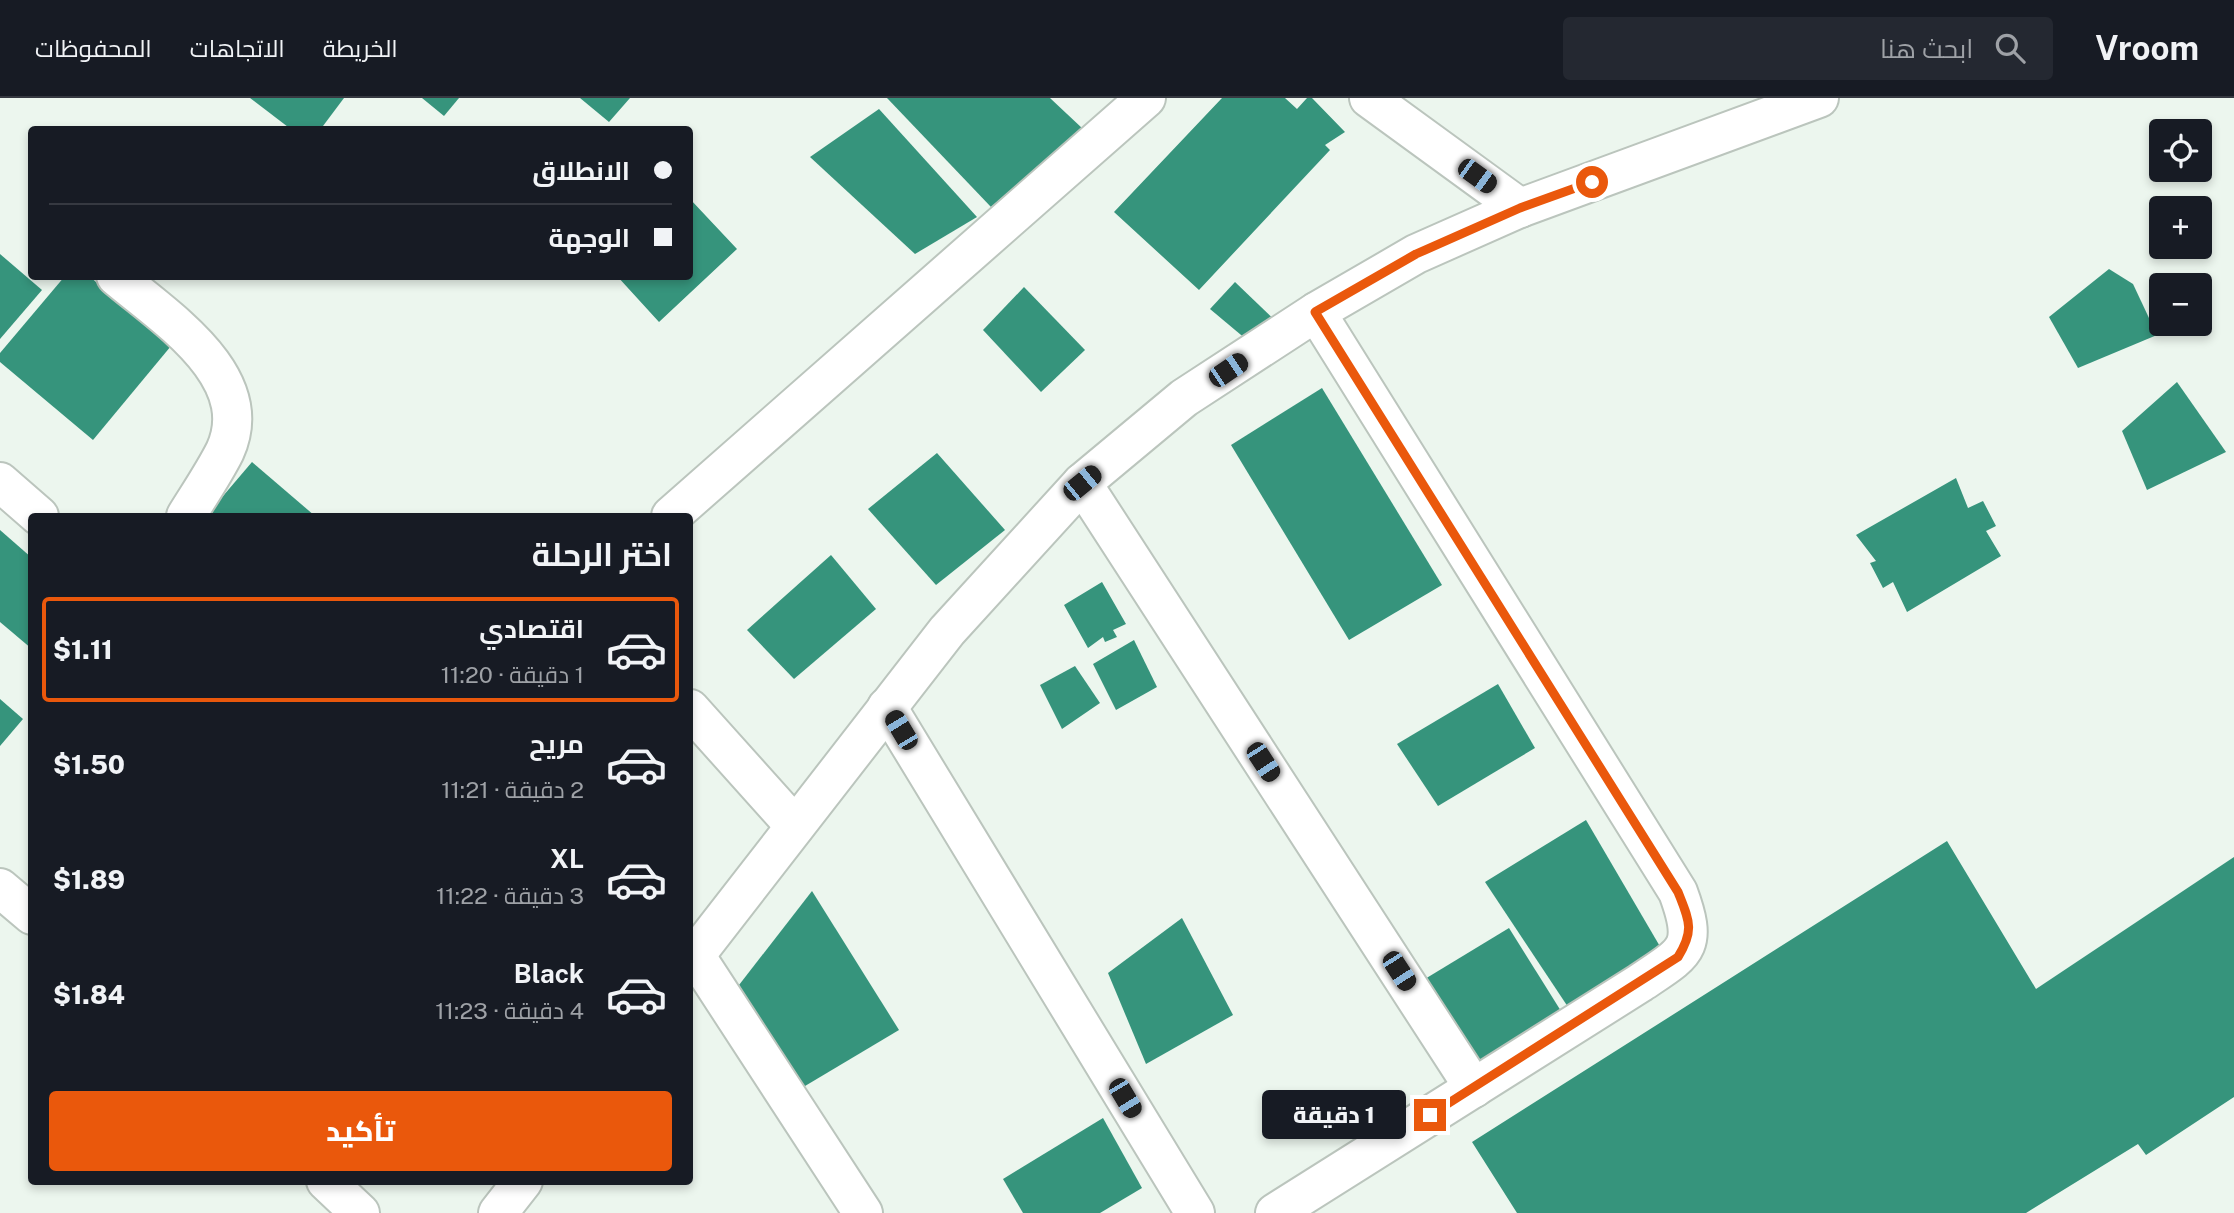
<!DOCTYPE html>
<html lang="ar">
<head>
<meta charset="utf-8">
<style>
	body { margin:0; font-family:"Public Sans",Cairo,sans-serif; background:#242831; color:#f1f3f6; direction:rtl; height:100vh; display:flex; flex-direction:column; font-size:26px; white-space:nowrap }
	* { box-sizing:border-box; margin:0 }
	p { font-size:23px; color:#9ea1a6 }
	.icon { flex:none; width:38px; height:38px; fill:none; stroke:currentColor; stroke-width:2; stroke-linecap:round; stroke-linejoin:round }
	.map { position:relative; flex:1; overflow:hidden; direction:ltr }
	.sheet { position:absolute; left:28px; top:415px; width:665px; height:672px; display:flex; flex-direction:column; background:#171b24; border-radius:7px; box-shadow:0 4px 10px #0003; direction:rtl }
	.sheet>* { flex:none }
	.banner { position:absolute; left:28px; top:28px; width:665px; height:154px; border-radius:7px; box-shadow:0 4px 10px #0003; direction:rtl; display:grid; align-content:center; height:154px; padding:0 21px; background:#171b24 }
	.fabs { position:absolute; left:2149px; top:21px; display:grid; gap:14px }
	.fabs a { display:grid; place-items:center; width:63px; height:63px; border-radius:7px; background:#171b24; box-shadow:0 4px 10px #0003; font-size:35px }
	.end { position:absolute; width:32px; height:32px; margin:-16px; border:9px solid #ea580c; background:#fff; box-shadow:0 0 0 4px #fff }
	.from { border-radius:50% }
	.bubble { position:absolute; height:49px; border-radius:7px; background:#171b24; box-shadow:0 4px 10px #0003; font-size:23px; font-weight:800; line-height:49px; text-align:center; direction:rtl }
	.car { position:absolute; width:21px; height:42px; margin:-21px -10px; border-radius:9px; box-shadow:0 0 5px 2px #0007; background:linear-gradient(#222 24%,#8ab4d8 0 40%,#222 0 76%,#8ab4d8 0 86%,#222 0) }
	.banner b { display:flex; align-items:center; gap:24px; height:66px; font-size:26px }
	.banner b+b { border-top:2px solid #363941 }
	.banner i { width:18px; height:18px; background:#f1f3f6 }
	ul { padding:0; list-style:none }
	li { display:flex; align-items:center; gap:21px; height:105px; margin:0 14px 10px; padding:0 7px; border:4px solid transparent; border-radius:7px }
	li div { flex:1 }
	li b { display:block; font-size:26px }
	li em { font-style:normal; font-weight:800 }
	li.on { border-color:#ea580c }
	li>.icon { width:63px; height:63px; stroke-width:1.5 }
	h2 { padding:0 21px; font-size:32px; line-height:84px }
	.primary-button { display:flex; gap:14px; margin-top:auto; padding:14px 21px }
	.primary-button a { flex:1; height:80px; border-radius:7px; background:#ea580c; color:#fff; font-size:28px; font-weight:800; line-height:80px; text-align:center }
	header { display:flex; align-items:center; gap:42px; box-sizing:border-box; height:98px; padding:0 35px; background:#171b24; border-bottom:2px solid #363941 }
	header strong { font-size:33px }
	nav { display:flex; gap:38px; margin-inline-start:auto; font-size:24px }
	.search { width:490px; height:63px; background:#242831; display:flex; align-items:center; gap:18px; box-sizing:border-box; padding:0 24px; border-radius:7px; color:#9ea1a6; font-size:26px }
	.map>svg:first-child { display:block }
</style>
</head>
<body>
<header>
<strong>Vroom</strong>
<div class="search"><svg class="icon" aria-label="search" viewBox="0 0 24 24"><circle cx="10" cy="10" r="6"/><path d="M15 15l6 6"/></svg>ابحث هنا</div>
<nav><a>الخريطة</a><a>الاتجاهات</a><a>المحفوظات</a></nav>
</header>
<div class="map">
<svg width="2234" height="1115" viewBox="0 0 2234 1115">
	<rect width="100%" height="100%" fill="#ecf6ee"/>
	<g fill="#36947c">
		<path d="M250,0H344L320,32H292Z"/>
		<path d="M422,0H459L444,18Z"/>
		<path d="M580,0H630L609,24Z"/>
		<path d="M887,0H1050L1083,31L991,109Z"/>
		<path d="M1222,0H1285L1297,11L1307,0H1312L1345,34L1325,47L1330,52L1199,192L1114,114Z"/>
		<path d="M879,11L977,119L915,156L810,59Z"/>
		<path d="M690,101L737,151L659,224L617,178H690Z"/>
		<path d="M0,156L42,192L0,241Z"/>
		<path d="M2109,171L2133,186L2157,237L2078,270L2049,219Z"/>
		<path d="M65,178H89L171,248L93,342L0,264V255Z"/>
		<path d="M1235,184L1282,229L1253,247L1210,211Z"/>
		<path d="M1024,189L1085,252L1041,294L983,232Z"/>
		<path d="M2177,284L2226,354L2147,392L2122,333Z"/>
		<path d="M1322,290L1442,487L1349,542L1231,347Z"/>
		<path d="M937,355L1005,432L936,487L868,411Z"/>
		<path d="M252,364L315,418H206Z"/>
		<path d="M1956,380L1968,410L1983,403L1996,428L1986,433L2001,458L1907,514L1893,484L1883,490L1870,465L1876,463L1856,437Z"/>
		<path d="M0,432L32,460V551L0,524Z"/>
		<path d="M831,457L876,511L794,581L747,532Z"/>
		<path d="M1102,484L1126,526L1113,532L1117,539L1105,544L1103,539L1088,550L1064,507Z"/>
		<path d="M1134,542L1157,589L1116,612L1093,566Z"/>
		<path d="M1075,568L1100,605L1062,631L1040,587Z"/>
		<path d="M1498,586L1535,650L1438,708L1397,646Z"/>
		<path d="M0,601L23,621L0,648Z"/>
		<path d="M1586,722L1665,857L1572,915L1485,784Z"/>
		<path d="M1947,743L2036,891L2234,759V999L2146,1057L2138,1046L2026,1115H1517L1472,1044Z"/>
		<path d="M812,793L899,932L800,991L739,887Z"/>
		<path d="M1182,820L1233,917L1146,966L1108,875Z"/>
		<path d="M1509,830L1566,921L1475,978L1415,887Z"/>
		<path d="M1103,1020L1142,1090L1100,1115H1023L1003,1081Z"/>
	</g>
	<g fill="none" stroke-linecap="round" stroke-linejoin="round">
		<g stroke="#bbc5bd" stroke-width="42">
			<g id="minor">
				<path d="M1369,0L1520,110"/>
				<path d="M116,178C164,219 259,278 225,353C214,375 199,397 186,418"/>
				<path d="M0,384L39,418"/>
				<path d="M1082,385L1474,990"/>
				<path d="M671,418L1146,0"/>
				<path d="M887,609L1195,1115"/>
				<path d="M690,611L795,728"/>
				<path d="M695,857L863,1115"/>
				<path d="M690,864L947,533L1082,385L1184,300L1316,214L1416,156L1520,110L1819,0"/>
				<path d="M498,1115L523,1083"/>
				<path d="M1275,1115L1640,885C1686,854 1699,851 1678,794L1316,214"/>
			</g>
		</g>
		<g stroke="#bbc5bd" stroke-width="42">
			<g id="major">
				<path d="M0,790L32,817"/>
				<path d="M326,1083L360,1115"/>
			</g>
		</g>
		<use href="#minor" stroke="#fff" stroke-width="38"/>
		<use href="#major" stroke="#fff" stroke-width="38"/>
	</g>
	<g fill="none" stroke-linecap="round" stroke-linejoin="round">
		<path stroke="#ea580c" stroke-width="9" d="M1430,1017L1678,859C1695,832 1689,822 1678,794L1315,214L1416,156L1520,110L1592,84"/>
	</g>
</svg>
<div class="fabs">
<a><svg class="icon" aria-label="locate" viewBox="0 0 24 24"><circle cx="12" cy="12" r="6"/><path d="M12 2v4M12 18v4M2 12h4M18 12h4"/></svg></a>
<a>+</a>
<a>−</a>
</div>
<i class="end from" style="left:1592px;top:84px"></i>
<i class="end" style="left:1430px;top:1017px"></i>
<div class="bubble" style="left:1262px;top:992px;width:144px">1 دقيقة</div>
<i class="car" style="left:1477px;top:78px;rotate:126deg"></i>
<i class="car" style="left:1228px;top:272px;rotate:56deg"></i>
<i class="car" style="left:1082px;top:385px;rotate:51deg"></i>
<i class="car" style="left:901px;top:632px;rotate:329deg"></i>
<i class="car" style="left:1263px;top:664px;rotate:147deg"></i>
<i class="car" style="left:1399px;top:873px;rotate:147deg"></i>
<i class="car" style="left:1125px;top:1000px;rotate:149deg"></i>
<div class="banner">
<b><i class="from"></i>الانطلاق</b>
<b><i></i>الوجهة</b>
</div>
<section class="sheet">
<h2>اختر الرحلة</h2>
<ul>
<li class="on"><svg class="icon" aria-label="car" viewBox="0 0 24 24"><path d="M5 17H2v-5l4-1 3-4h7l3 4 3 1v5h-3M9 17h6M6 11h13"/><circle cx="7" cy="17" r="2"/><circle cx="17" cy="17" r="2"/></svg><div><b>اقتصادي</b><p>1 دقيقة · 11:20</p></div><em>$1.11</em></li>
<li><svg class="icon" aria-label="car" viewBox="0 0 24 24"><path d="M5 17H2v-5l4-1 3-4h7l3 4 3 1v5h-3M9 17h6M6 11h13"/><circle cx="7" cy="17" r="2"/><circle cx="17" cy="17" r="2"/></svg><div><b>مريح</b><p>2 دقيقة · 11:21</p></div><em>$1.50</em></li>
<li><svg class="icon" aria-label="car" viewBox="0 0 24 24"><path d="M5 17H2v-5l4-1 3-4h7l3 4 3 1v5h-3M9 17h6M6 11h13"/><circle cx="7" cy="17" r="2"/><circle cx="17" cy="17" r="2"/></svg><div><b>XL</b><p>3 دقيقة · 11:22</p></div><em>$1.89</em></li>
<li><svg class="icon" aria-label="car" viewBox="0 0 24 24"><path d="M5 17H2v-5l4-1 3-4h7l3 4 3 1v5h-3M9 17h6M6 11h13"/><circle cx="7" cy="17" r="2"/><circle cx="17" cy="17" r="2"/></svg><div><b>Black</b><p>4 دقيقة · 11:23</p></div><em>$1.84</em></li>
</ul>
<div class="primary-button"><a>تأكيد</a></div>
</section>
</div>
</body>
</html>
